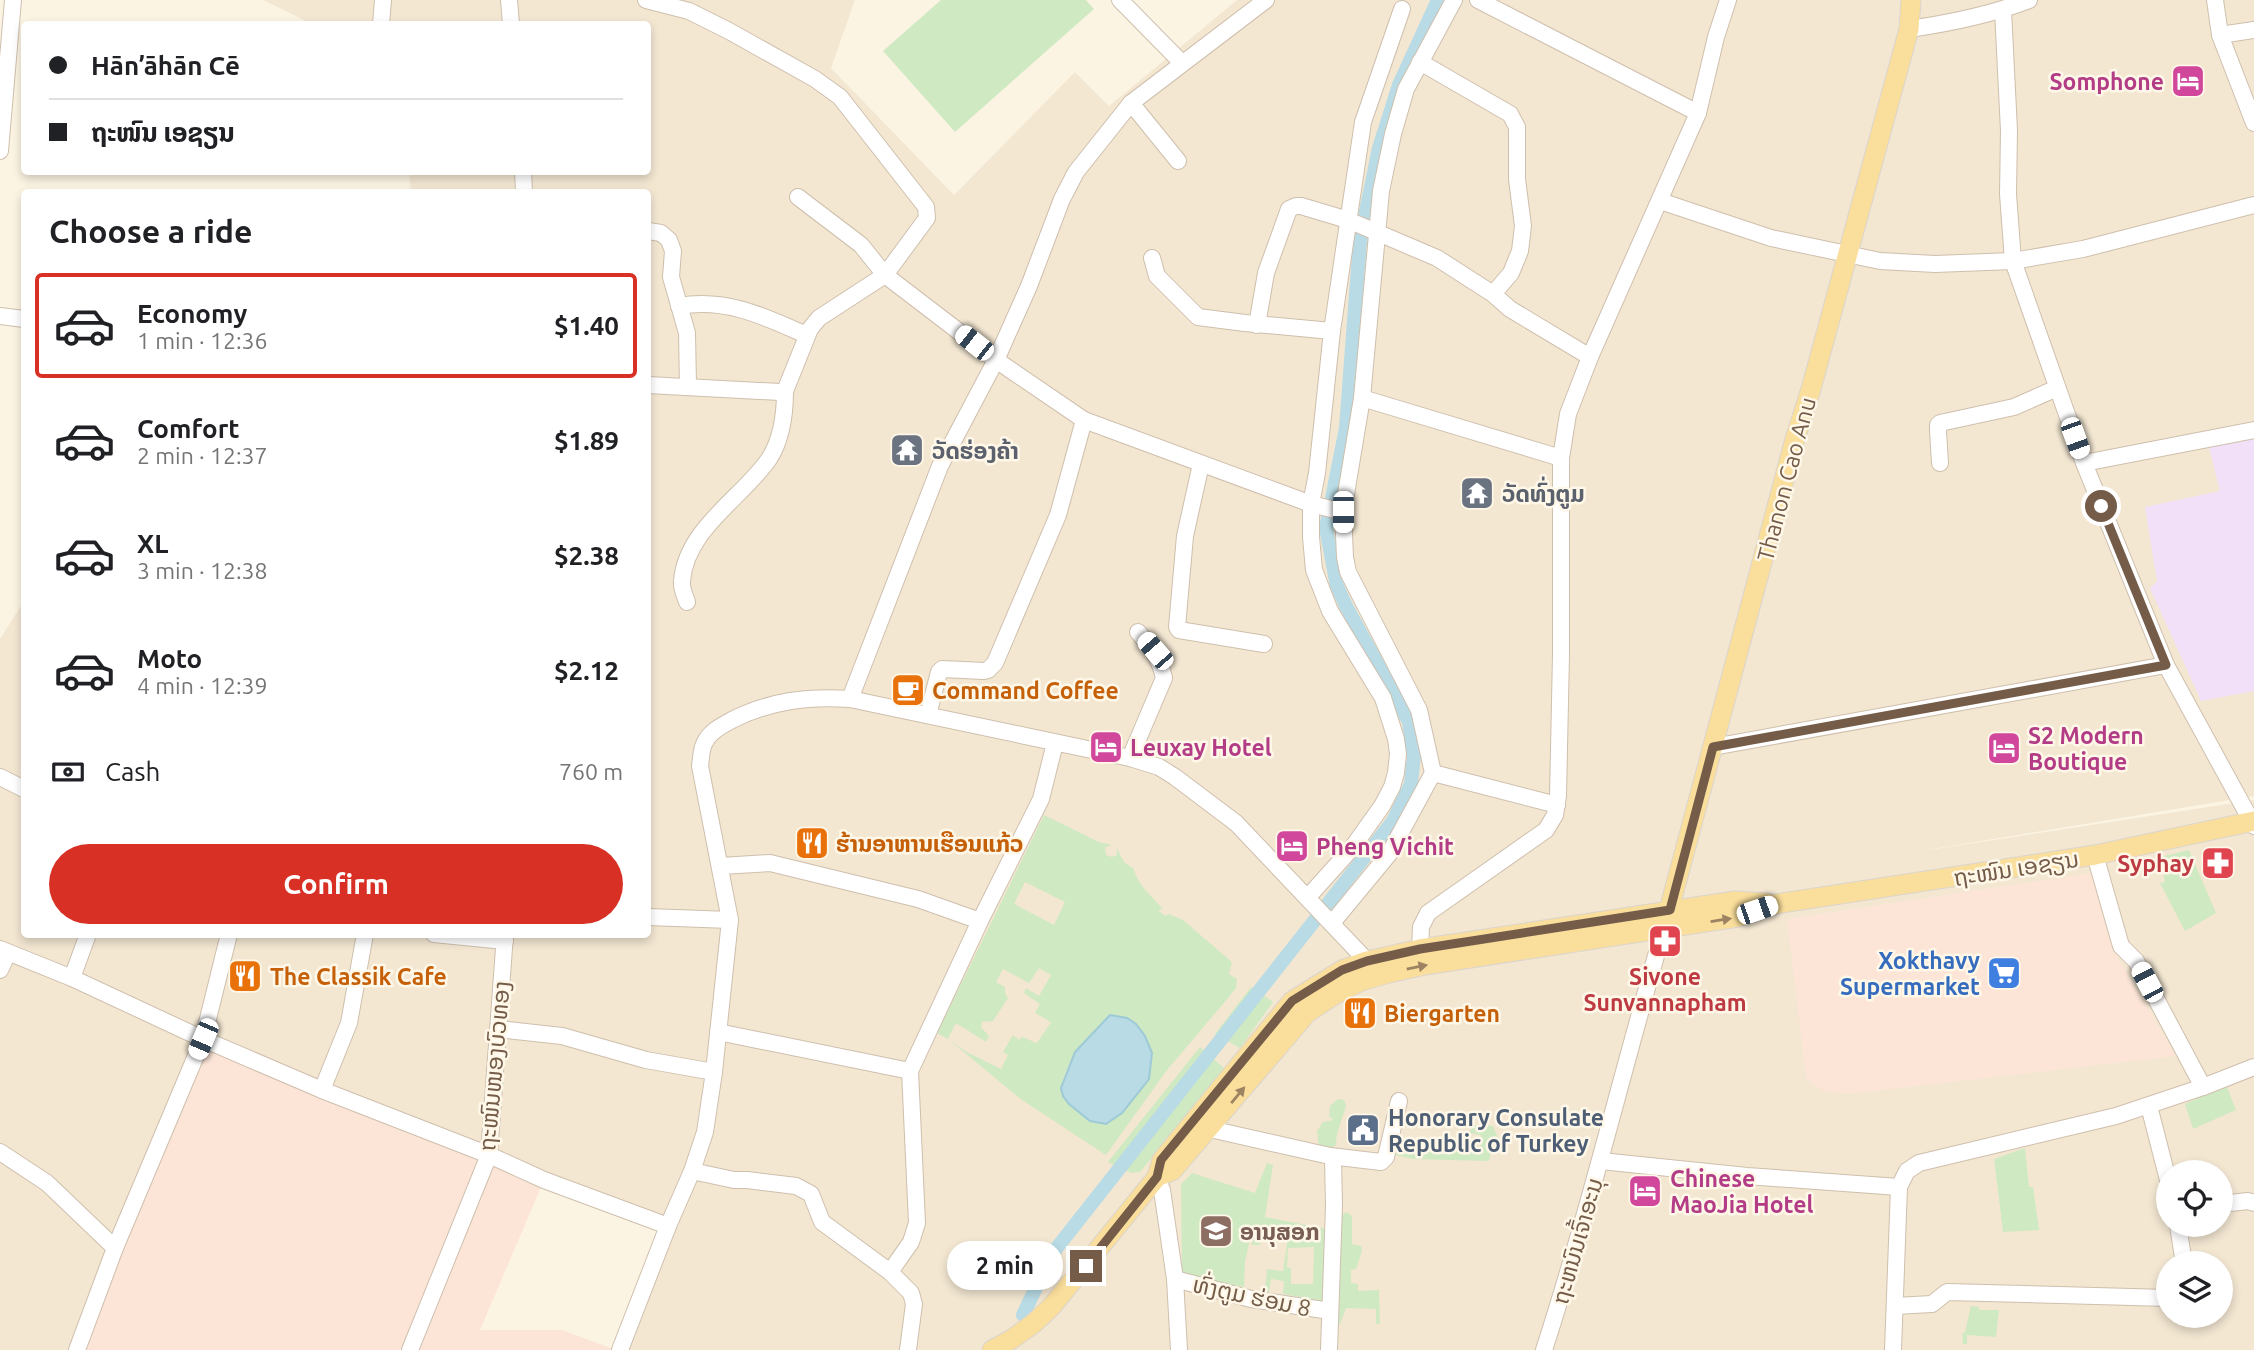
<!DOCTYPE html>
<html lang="en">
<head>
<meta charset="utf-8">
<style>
	body { margin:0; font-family:Ubuntu,"Noto Sans Lao",sans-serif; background:#f2f2f2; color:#202124; height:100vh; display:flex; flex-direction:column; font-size:26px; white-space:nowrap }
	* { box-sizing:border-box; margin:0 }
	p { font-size:23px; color:#757577 }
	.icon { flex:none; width:38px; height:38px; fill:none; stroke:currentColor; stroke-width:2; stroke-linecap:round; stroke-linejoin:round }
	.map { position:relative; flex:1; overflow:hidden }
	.drawer { position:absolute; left:21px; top:189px; width:630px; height:749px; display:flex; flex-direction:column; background:#fff; border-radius:7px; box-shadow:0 4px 10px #0003 }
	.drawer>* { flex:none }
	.banner { position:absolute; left:21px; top:21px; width:630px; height:154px; border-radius:7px; box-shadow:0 4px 10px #0003; display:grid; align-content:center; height:154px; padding:0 28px; background:#fff }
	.buttons { position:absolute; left:2156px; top:1160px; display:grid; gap:14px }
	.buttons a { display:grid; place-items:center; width:77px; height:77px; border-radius:50%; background:#fff; box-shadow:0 4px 10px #0003; font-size:35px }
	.end { position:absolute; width:32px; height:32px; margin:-16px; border:9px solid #745c49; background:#fff; box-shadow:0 0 0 4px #fff }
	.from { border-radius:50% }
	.bubble { position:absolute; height:49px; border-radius:24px; background:#fff; box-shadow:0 4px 10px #0003; font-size:23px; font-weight:700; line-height:49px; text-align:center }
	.car { position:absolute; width:21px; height:42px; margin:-21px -10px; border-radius:9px; box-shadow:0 0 5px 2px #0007; background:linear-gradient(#fff 24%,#345 0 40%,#fff 0 76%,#345 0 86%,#fff 0) }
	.banner b { display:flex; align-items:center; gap:24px; height:66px; font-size:26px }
	.banner b+b { border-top:2px solid #e0e0e0 }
	.banner i { width:18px; height:18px; background:#202124 }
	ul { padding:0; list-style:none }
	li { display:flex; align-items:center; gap:21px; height:105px; margin:0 14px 10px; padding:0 14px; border:4px solid transparent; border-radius:7px }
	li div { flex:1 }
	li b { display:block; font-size:26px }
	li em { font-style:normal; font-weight:700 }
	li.active { border-color:#d93025 }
	li>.icon { width:63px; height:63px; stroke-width:1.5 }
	h2 { padding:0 28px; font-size:32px; line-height:84px }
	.pay { display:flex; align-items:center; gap:18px; height:77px; padding:0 28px; font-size:26px }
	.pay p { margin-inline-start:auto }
	.button { display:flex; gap:14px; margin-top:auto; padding:14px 28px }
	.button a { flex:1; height:80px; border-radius:42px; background:#d93025; color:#fff; font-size:28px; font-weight:700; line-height:80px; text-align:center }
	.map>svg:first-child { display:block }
</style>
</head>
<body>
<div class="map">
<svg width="2254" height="1350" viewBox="0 0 2254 1350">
	<rect width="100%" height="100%" fill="#fcf4e3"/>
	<path fill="#f3e7d2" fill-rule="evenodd" d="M263,0H855L831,68L954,195L1075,72L1109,106L1237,0H2254V796L1909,853L2254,800V1350H620L667,1226L544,1180L77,1350H0V639L24,601V934H648V192H411L409,172H648V24H312ZM2168,1172H2221V1225H2168ZM2168,1264H2221V1316H2168Z"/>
	<g fill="#fce5d7">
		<path d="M2092,873L2119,960L2176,1056L1848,1094L1823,1091L1806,1078L1787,919Z"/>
		<path d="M203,1039L544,1180L480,1330H562L616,1350H80Z"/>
	</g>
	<path fill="#f1e0f8" d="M2254,434V691L2201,701L2150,588L2157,581L2145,507L2220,491L2208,443Z"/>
	<g fill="#cfe9c2" fill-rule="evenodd">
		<path d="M941,0H1086L1094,9L955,132L883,51Z"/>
		<path d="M1044,815L1099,842L1112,845L1105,847L1106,855L1112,857L1117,855V848L1124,862L1134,869C1137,884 1152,897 1163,909L1158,910L1165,916L1169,914L1183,920L1232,962L1229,974L1237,979L1236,988L1229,997L1167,1070L1106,1155L1022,1100L948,1039L937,1033ZM1025,882L1065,902L1054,925L1014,904ZM1039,968L1051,975L1039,996L1026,988L1024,993L1040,1004L1035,1013L1051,1022L1037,1043L1022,1037L1019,1040L1013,1035L1003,1052L1008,1055L1001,1069L965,1051L948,1039L956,1023L986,1042L989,1036L981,1027L982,1022L993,1021L1008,998L1005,993V987L996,982L1003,969L1029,983ZM1104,1022L1152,1053L1149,1079L1139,1090L1069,1104L1063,1096L1062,1088L1064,1077L1075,1052Z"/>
		<path d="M2189,850L2216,913L2185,931L2160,883L2165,882L2160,857Z"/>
		<path d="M1251,987L1273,1002L1240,1048L1215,1034Z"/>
		<path d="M1200,1047L1225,1069L1140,1172L1131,1173L1108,1162Z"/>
		<path d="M2226,1085L2236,1110L2193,1129L2185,1104Z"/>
		<path d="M1338,1099L1344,1100L1346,1106L1337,1134L1336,1145L1328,1150L1319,1148L1317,1131L1323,1122L1333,1120L1329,1116L1330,1106Z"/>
		<path d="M1473,1125L1493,1126L1498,1138L1493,1145L1489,1161L1414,1159L1386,1153L1395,1143L1397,1148L1479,1152L1481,1135L1469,1133Z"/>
		<path d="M2025,1148L2029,1187H2033L2039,1230L2003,1232L1994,1159Z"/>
		<path d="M1267,1163L1273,1165L1265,1217L1326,1229L1324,1301L1283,1294L1284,1281L1271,1279L1269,1292L1265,1291L1267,1269L1283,1271L1289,1230L1263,1226L1260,1245H1251L1255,1236L1251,1235L1245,1262L1244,1287L1182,1276L1181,1184L1192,1173L1255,1193ZM1314,1247L1313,1284H1291V1268L1287,1267L1288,1248Z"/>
		<path d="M1346,1212L1352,1216V1244L1361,1246L1362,1251L1356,1269L1351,1270V1283L1358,1284V1291L1379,1290L1380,1324H1376V1309L1346,1308L1340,1324L1336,1323L1340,1218Z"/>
		<path d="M1971,1306L1979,1307V1310H1999L1996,1337L1967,1335V1344H1963L1962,1334L1965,1332Z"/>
	</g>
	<path fill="#b8dbe5" stroke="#9ecad7" stroke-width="2" d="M1110,1015L1127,1018L1136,1024L1145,1036L1152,1053L1149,1079L1122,1113L1106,1124L1090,1121L1069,1104L1063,1096L1061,1088L1075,1052Z"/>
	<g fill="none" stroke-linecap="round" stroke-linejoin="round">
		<path stroke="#b8dbe5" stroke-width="14" d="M1023,1315L1052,1254L1393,821L1411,784L1414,755L1409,722L1346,606L1337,586L1326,528L1346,428L1360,241L1379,148L1399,85L1438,0"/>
		<g stroke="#cfbfad" stroke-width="18">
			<g id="minor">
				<path d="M509,0L511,24"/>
				<path d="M646,0L689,11L729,31L815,79L840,97L926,207L927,218L885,275L819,318L810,329L785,391L780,392L648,385"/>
				<path d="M1120,0L1182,63"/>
				<path d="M1478,0L1698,113"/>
				<path d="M2215,0L2220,35L2254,123"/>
				<path d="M2003,10L2009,131L2008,194L2013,261L2084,463L2166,665L2254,826"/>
				<path d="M381,24L383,0"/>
				<path d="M1909,29C1951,23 1990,15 2029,0"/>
				<path d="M2220,35L2254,30"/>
				<path d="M1420,62L1510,114L1517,127V179L1523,226L1520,251L1511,273L1493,294"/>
				<path d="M1131,103L1178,161"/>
				<path d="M0,151L13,0"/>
				<path d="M523,172L524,192"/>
				<path d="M798,197L861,245L885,275L996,360L1084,420L1311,504L1343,512"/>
				<path d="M1660,201L1771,238L1880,261L1935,264L2013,261L2083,249L2254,205"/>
				<path d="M648,231L661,233L669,240L673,251L671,277L687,333L688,386"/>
				<path d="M1152,258L1157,276L1198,317L1245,323L1332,331"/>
				<path d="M679,306C726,298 764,316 806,335"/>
				<path d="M0,316L24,319"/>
				<path d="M1257,325L1266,273L1289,209L1296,206H1301L1348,220L1437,258L1493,294L1510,309L1590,357"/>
				<path d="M1362,398L1561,458"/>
				<path d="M1940,463L1938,431V425L1940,423L2014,407L2057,388"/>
				<path d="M2084,463L2254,430"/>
				<path d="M1201,464L1185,536L1177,627L1179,630L1264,644"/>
				<path d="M687,602C685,596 681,588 682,581C686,529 742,498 769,459C782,439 785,413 785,391"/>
				<path d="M850,699L940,466L996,360L1029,286L1062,199L1076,172L1131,103L1266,0"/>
				<path d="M928,715L939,672L942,669L984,671L988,670L995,663L1058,515L1084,420"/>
				<path d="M1713,747L2166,665"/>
				<path d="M1130,758L1164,678C1160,659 1151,647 1138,632"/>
				<path d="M1433,773L1557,805"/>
				<path d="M0,777L24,789"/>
				<path d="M2095,855L2121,946L2136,961L2203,1087"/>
				<path d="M721,866L770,863L918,899L980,921"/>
				<path d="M1308,897L1352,848L1382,806L1392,787L1396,773L1398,754L1396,739L1383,698L1330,611L1314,570L1311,537V504L1317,473L1332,331L1363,122L1402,9"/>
				<path d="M648,917L730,920"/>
				<path d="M1332,923L1389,854L1433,773L1419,710L1348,572L1345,557L1343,512L1362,398L1381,191L1393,134L1406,89L1454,0"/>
				<path d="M434,934L505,941"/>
				<path d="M0,949L72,978L203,1039L322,1090L489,1155L544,1180L668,1226"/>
				<path d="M1420,949L1421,927L1428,913L1546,830L1555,815L1558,796L1561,655V458L1568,414L1590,357L1698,113L1716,37L1728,0"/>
				<path d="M0,970L8,953"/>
				<path d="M72,978L88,934"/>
				<path d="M498,1029L562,1036L646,1060L714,1072"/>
				<path d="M718,1032L910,1071"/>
				<path d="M322,1090L349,1023L365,934"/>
				<path d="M2149,1106L2168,1180"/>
				<path d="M1210,1129L1330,1156L1333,1160L1334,1205L1329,1350"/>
				<path d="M0,1152L47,1183L115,1248"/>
				<path d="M1330,1156L1381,1162L1386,1157L1399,1101"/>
				<path d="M1601,1161L1747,1176L1899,1187"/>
				<path d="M692,1171L734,1180H747L796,1186L811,1194L822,1222L890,1272L911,1293L914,1304L908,1350"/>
				<path d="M1157,1177L1162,1190L1175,1279L1179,1350"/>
				<path d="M2221,1204L2248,1201L2254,1203"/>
				<path d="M2178,1225L2184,1264"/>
				<path d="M890,1272L911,1242L917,1223L910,1071L980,921L1041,799L1055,743"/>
				<path d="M1175,1279L1251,1299L1330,1311"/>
				<path d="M1895,1306L1932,1304L1947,1292L2168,1298"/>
				<path d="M77,1350L115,1248L203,1039L229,934"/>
				<path d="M410,1350L489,1155L505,934"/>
				<path d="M620,1350L668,1226L692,1171L705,1132L714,1072L730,920L700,766C701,760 701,750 704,744C709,732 721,726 732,720C770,701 807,696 850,699L1130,758L1159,767L1175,777L1236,823L1367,961"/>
				<path d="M1544,1350C1589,1211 1623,1069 1664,928"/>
				<path d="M1893,1350L1899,1187L1907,1171L1919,1163L2116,1116L2203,1087L2254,1067"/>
			</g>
		</g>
		<g stroke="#dbd5d0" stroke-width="21">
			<g id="major">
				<path d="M1666,921L1795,439L1811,389L1909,29L1911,0"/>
				<path d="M1157,1177L1172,1171L1307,1013L1334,995L1361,981L1389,973L1425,965L1738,917L1776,904L2095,855L2254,821"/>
				<path d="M992,1350L1012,1339L1034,1323L1052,1306L1157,1177L1162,1160L1292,1001L1342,970L1367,961L1420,949L1735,901L1767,903"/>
			</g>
		</g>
		<use href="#minor" stroke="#fff" stroke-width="16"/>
		<use href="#major" stroke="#fade9c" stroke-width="19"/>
	</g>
	<defs><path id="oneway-solid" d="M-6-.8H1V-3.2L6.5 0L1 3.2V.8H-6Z" transform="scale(1.75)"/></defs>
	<g fill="#9c8362">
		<use href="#oneway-solid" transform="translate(1721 920) rotate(-9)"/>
		<use href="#oneway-solid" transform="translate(1417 967) rotate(-11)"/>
		<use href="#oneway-solid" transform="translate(1238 1095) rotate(-50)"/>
	</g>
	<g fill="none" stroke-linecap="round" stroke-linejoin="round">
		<path stroke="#745c49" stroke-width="9" d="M1086,1266L1157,1177L1161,1160L1292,1001L1342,970L1367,961L1420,949L1670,910L1713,747L2166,665L2101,506"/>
	</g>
	<defs>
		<g id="hotel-square" transform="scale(1.75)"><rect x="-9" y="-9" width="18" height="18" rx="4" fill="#d1479c" stroke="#fff8e9"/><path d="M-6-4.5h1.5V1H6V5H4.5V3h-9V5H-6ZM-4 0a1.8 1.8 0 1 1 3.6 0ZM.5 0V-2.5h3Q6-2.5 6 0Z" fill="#fff"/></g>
		<g id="temple-square" transform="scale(1.75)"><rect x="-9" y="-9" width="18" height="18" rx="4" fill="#6b7280" stroke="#fff8e9"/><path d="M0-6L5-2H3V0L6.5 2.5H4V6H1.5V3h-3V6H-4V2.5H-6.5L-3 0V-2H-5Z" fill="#fff"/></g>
		<g id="cafe-square" transform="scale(1.75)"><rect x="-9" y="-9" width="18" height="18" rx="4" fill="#e8710a" stroke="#fff8e9"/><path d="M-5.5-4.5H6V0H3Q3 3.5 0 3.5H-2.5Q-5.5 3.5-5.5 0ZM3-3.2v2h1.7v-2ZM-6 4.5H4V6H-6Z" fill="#fff"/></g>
		<g id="restaurant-square" transform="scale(1.75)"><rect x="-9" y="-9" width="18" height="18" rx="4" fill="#e8710a" stroke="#fff8e9"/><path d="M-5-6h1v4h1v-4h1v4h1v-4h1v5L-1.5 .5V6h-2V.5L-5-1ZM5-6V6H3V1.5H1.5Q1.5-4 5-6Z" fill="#fff"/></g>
		<g id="pharmacy-square" transform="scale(1.75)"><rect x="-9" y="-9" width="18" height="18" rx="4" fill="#e0444e" stroke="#fff8e9"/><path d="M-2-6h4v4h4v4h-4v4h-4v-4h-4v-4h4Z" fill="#fff"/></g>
		<g id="supermarket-square" transform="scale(1.75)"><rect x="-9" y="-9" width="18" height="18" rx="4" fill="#3f7fe0" stroke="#fff8e9"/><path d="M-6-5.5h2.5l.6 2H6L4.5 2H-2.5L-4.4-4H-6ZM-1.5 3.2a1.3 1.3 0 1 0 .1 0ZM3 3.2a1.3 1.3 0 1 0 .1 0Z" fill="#fff"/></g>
		<g id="civic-square" transform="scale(1.75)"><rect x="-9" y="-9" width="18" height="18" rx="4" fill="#5c6f8a" stroke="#fff8e9"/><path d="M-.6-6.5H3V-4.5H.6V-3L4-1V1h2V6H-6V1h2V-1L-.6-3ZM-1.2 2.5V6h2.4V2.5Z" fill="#fff"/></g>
		<g id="school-square" transform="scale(1.75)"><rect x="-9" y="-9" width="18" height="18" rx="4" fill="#8d6e63" stroke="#fff8e9"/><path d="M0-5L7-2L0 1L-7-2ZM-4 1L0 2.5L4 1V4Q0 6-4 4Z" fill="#fff"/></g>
	</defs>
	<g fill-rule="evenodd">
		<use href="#hotel-square" x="2188" y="81"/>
		<use href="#temple-square" x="907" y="450"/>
		<use href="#temple-square" x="1477" y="493"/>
		<use href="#cafe-square" x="908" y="690"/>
		<use href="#hotel-square" x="1106" y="747"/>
		<use href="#hotel-square" x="2004" y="748"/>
		<use href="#restaurant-square" x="812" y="843"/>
		<use href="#hotel-square" x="1292" y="846"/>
		<use href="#pharmacy-square" x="2218" y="863"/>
		<use href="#pharmacy-square" x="1665" y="941"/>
		<use href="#supermarket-square" x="2004" y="973"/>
		<use href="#restaurant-square" x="245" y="976"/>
		<use href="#restaurant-square" x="1360" y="1013"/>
		<use href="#civic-square" x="1363" y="1130"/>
		<use href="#hotel-square" x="1645" y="1191"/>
		<use href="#school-square" x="1216" y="1231"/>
	</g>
	<g text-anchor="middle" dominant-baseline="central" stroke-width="5" stroke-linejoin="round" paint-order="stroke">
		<g font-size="23" font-weight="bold" fill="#b23c85" stroke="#fff8e9" text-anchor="start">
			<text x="2164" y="81" text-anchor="end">Somphone</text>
			<text x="2028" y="735">S2 Modern<tspan x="2028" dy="26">Boutique</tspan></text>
			<text x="1130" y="747">Leuxay Hotel</text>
			<text x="1316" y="846">Pheng Vichit</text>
			<text x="1670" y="1178">Chinese<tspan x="1670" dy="26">MaoJia Hotel</tspan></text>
		</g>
		<g font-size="23" font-weight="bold" fill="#5b616d" stroke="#fff8e9" text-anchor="start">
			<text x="932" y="450">ວັດຮ່ອງຄ້າ</text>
			<text x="1502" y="493">ວັດທົ່ງຕູມ</text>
		</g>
		<g font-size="23" fill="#745c49" stroke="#fff8e9">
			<text transform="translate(1786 479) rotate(-75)">Thanon Cao Anu</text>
			<text transform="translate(2016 868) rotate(-9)">ຖະໜົນ ເອຊຽນ</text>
			<text transform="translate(494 1066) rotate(-85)">ຖະໜົນໜອງບົວທອງ</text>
			<text transform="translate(1577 1241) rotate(-74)">ຖະຫນົນເຈົ້າອະນຸ</text>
			<text transform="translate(1252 1296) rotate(12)">ທົ່ງຕູມ ຮ່ອມ 8</text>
		</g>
		<g font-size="23" font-weight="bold" fill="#c56008" stroke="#fff8e9" text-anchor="start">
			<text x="932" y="690">Command Coffee</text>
			<text x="836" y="843">ຮ້ານອາຫານເຮືອນແກ້ວ</text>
			<text x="270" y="976">The Classik Cafe</text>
			<text x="1384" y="1013">Biergarten</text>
		</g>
		<g font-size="23" font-weight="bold" fill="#be3a42" stroke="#fff8e9" text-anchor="end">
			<text x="2194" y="863">Syphay</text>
			<text x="1665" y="976" text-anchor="middle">Sivone<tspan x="1665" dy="26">Sunvannapham</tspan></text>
		</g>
		<g font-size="23" font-weight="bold" fill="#366cbe" stroke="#fff8e9" text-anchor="end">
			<text x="1980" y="960">Xokthavy<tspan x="1980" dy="26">Supermarket</tspan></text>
		</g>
		<g font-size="23" font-weight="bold" fill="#4e5e75" stroke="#fff8e9" text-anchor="start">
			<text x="1388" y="1117">Honorary Consulate<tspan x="1388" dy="26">Republic of Turkey</tspan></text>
		</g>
		<g font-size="23" font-weight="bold" fill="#785e54" stroke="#fff8e9" text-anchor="start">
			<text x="1240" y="1231">ອານຸສອກ</text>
		</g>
	</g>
</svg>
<div class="buttons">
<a><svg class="icon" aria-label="locate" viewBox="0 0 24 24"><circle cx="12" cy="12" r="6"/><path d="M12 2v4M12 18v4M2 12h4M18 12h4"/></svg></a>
<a><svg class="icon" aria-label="layers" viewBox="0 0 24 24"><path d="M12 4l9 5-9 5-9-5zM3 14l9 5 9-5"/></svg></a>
</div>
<i class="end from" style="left:2101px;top:506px"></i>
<i class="end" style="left:1086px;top:1266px"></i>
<div class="bubble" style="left:947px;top:1241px;width:116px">2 min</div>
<i class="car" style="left:974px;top:343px;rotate:308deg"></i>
<i class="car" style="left:2075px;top:438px;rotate:160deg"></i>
<i class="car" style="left:1343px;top:512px;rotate:180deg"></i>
<i class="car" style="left:1155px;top:651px;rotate:319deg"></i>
<i class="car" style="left:1757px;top:910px;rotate:71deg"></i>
<i class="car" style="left:2147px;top:982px;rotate:332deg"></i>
<i class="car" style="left:203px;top:1039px;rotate:203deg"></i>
<div class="banner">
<b><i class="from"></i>Hān’āhān Cē</b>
<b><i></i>ຖະໜົນ ເອຊຽນ</b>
</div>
<section class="drawer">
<h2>Choose a ride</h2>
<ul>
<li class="active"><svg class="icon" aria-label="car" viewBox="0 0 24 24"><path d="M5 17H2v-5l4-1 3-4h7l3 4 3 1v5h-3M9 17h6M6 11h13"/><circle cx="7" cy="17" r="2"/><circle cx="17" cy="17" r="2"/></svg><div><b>Economy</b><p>1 min · 12:36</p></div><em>$1.40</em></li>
<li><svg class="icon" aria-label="car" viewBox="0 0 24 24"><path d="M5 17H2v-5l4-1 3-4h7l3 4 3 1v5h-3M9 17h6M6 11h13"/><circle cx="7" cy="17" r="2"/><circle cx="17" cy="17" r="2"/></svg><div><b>Comfort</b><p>2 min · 12:37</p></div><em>$1.89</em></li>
<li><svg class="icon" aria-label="car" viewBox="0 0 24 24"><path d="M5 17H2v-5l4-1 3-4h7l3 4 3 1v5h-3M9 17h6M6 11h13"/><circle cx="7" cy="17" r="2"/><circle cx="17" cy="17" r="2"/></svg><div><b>XL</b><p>3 min · 12:38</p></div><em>$2.38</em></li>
<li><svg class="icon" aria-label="car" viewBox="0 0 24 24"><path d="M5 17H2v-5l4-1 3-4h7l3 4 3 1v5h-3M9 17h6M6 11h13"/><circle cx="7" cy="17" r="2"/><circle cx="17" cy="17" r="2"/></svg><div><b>Moto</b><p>4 min · 12:39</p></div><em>$2.12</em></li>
</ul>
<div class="pay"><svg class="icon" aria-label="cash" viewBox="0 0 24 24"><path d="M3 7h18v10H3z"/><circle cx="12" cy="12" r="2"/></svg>Cash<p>760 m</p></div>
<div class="button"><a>Confirm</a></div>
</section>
</div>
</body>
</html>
